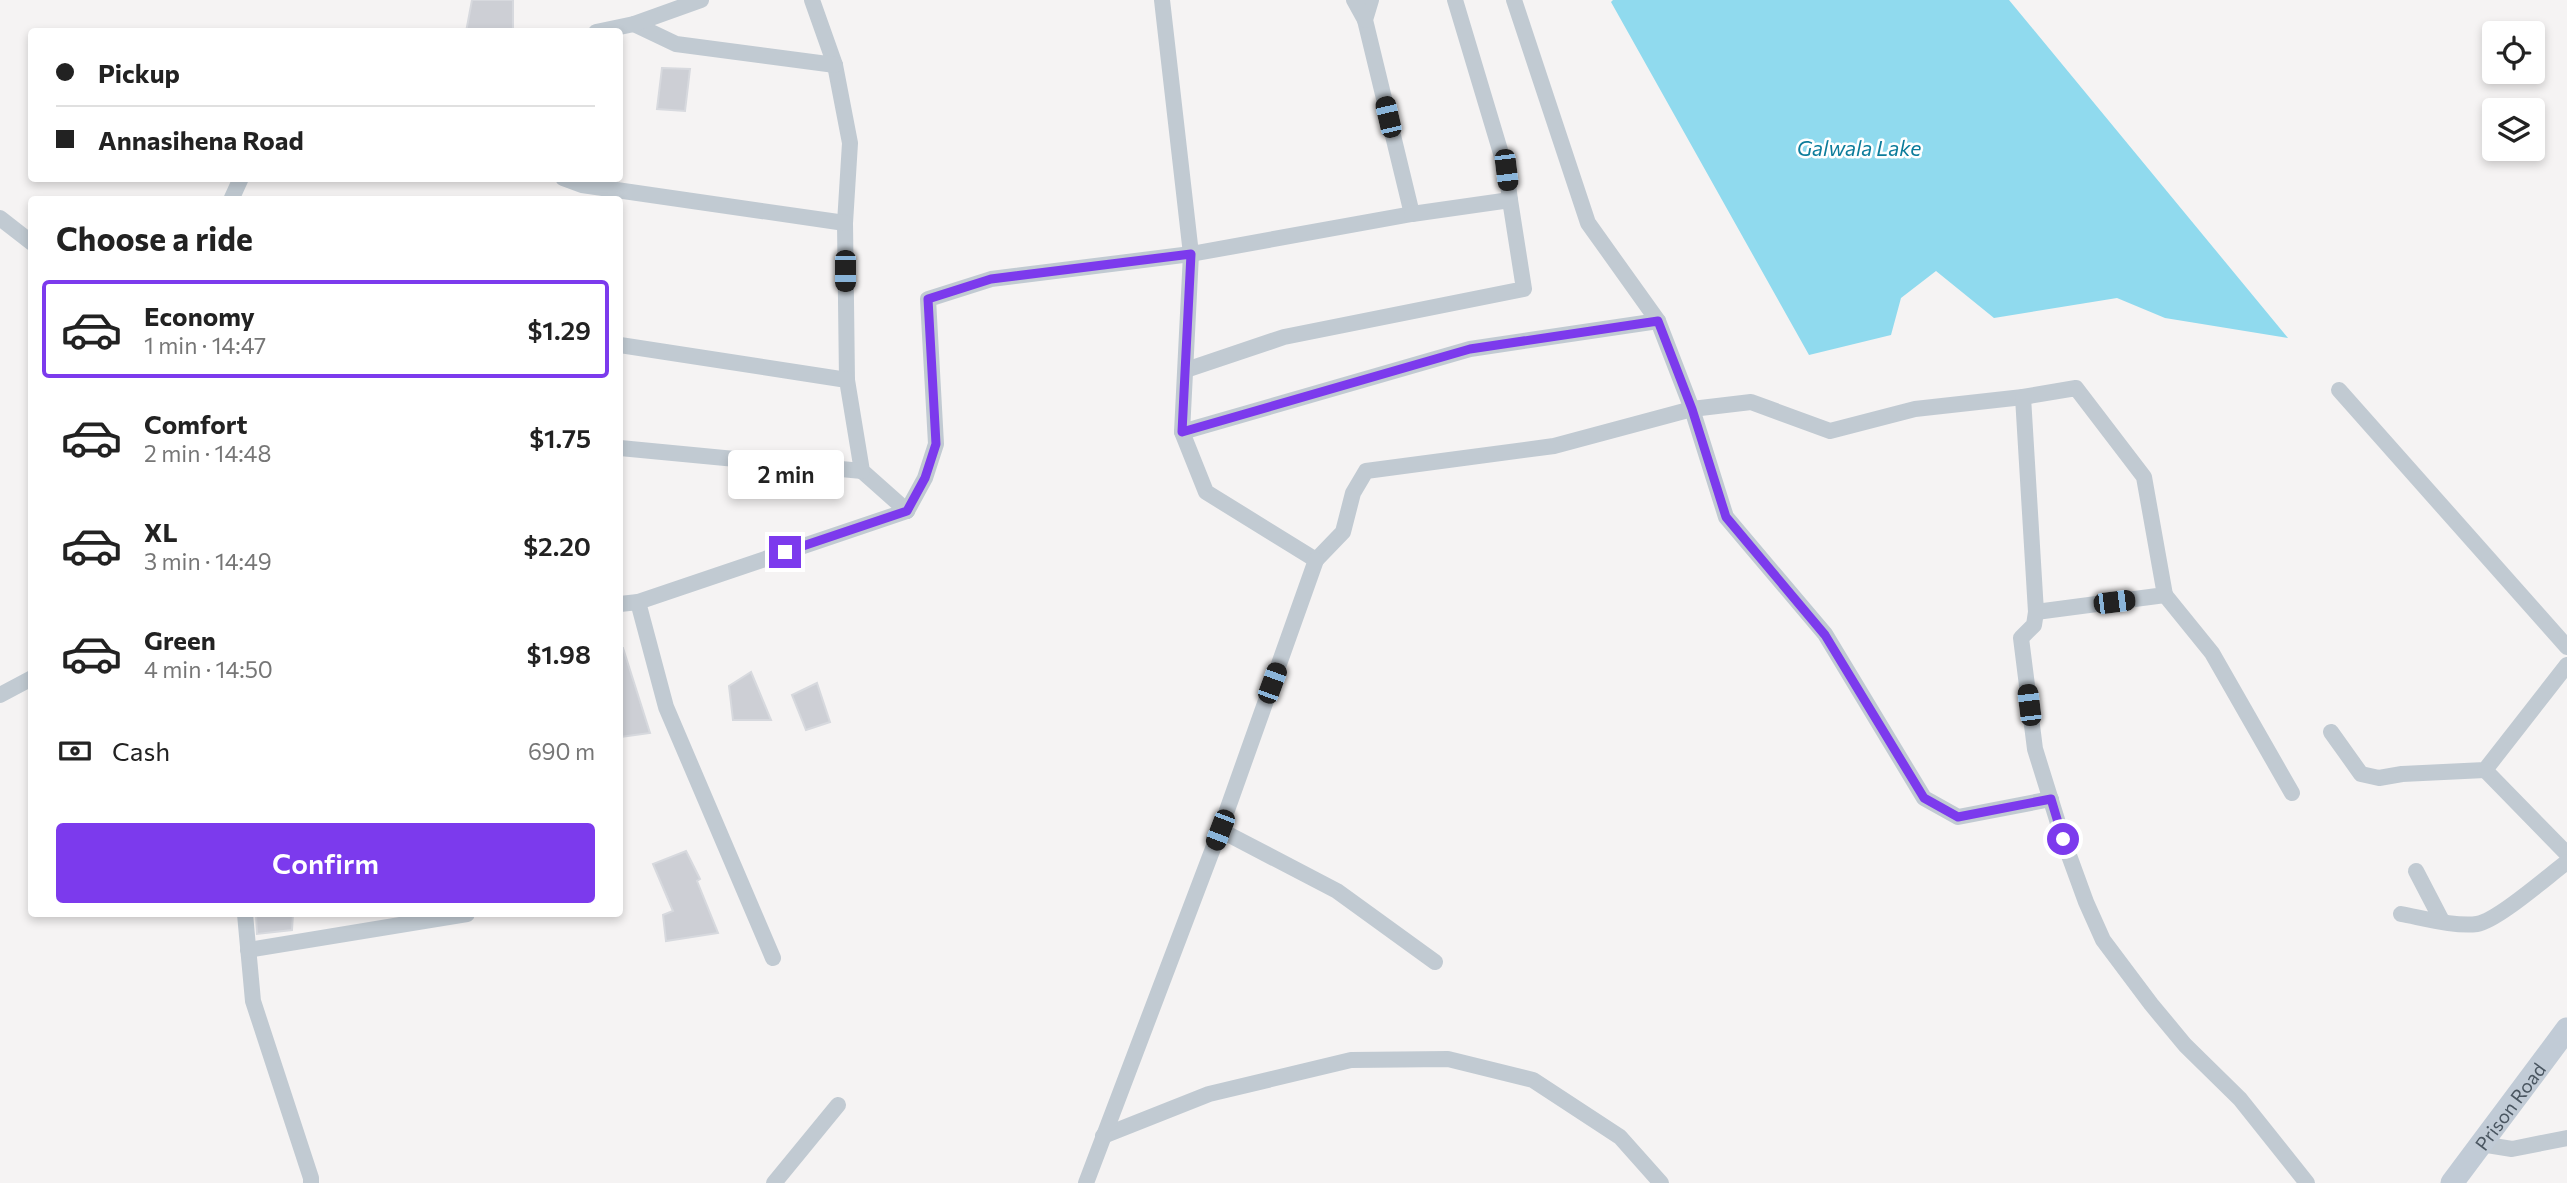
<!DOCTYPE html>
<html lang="en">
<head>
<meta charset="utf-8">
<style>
	body { margin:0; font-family:Commissioner,sans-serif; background:#f2f2f2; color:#222; height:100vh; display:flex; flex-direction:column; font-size:26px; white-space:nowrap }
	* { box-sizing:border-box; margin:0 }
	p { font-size:23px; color:#767676 }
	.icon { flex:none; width:38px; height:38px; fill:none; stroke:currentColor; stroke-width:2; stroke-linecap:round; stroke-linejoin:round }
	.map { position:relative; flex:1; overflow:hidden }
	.side { position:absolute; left:28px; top:196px; width:595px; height:721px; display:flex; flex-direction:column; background:#fff; border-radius:7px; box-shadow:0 4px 10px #0003 }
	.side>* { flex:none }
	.banner { position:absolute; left:28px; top:28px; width:595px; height:154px; border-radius:7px; box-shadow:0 4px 10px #0003; display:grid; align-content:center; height:154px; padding:0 28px; background:#fff }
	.buttons { position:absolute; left:2482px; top:21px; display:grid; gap:14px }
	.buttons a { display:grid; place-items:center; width:63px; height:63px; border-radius:7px; background:#fff; box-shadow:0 4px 10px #0003; font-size:35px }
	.end { position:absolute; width:32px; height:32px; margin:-16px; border:9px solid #7c3aed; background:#fff; box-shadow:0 0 0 4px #fff }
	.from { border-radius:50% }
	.bubble { position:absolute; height:49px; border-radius:7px; background:#fff; box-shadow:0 4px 10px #0003; font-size:23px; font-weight:600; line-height:49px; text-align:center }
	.car { position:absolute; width:21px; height:42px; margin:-21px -10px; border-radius:9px; box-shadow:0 0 5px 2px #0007; background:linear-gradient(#222 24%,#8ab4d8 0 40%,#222 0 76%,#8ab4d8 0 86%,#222 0) }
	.banner b { display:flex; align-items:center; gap:24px; height:66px; font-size:26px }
	.banner b+b { border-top:2px solid #e0e0e0 }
	.banner i { width:18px; height:18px; background:#222 }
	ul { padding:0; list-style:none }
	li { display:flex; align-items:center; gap:21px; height:98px; margin:0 14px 10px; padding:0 14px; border:4px solid transparent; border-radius:7px }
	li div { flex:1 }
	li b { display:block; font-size:26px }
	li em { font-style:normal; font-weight:600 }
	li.on { border-color:#7c3aed }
	li>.icon { width:63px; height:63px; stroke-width:1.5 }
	h2 { padding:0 28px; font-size:32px; line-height:84px }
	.pay { display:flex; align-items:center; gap:18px; height:77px; padding:0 28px; font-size:26px }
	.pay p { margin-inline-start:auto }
	.primary-button { display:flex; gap:14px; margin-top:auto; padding:14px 28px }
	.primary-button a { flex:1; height:80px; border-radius:7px; background:#7c3aed; color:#fff; font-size:28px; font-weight:600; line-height:80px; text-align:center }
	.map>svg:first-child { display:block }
</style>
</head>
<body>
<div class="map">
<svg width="2567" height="1183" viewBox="0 0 2567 1183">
	<rect width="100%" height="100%" fill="#f5f3f3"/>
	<path fill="#90daee" d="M1613,0H2009L2288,338L2165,318L2117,298L1994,318L1936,271L1901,298L1891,335L1809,355L1611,2Z"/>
	<g fill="#cdcfd5" stroke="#d7d9de" stroke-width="2">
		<path d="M472,0H513V32H466Z"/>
		<path d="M662,68L690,69L685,111L657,109Z"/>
		<path d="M620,648H623L650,733L620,737Z"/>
		<path d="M751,672L771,720H733L729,686Z"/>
		<path d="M817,683L830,722L806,730L792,695Z"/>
		<path d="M686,851L700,879L697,881L718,933L666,941L663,915L673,911L653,864Z"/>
		<path d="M256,914H293L292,930L257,934Z"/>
	</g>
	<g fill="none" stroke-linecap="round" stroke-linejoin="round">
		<g stroke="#c1cad2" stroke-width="16">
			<path d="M812,0L835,65L850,143L845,223L847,380"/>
			<path d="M1162,0L1191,254L1412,214L1365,20L1371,0"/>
			<path d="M1354,0L1365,20"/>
			<path d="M1455,0L1506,170L1510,200"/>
			<path d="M1514,0L1588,223L1658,321L1692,409L1726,517L1825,634L1924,798L1958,817L2051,799"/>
			<path d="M634,24L676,44L835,65"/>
			<path d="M596,32L634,24L701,0"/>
			<path d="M563,178L582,185L845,223"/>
			<path d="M231,200L241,178"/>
			<path d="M0,218L32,243"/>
			<path d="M620,345L847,380L862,471L907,511"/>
			<path d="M1186,370L1284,337L1524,289L1510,200L1412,214"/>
			<path d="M2339,390L2567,647"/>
			<path d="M1182,432L1470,349L1658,321"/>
			<path d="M620,448L862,471"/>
			<path d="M907,511L925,478L936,444L928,299L991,279L1191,254L1182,432L1206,492L1316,560L1343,532L1353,493L1366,471L1554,446L1692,409L1751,402L1830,431L1915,409L2023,397"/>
			<path d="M2165,595L2212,653L2292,793"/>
			<path d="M638,602L666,707L773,958"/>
			<path d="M620,604L638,602L907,511"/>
			<path d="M2036,612L2165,595L2144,477L2076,388L2023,397L2036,612L2034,625L2021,638L2035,749L2063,839L2086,902L2103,940L2151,1004L2185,1045L2240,1099L2307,1183"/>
			<path d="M0,695L32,678"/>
			<path d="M2331,732L2361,774L2379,778L2402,774L2485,770L2567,665"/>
			<path d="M2485,770L2567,854"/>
			<path d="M1220,830L1337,891L1435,962"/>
			<path d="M2416,871L2442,921"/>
			<path d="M245,914L253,1001L311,1178V1183"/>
			<path d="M2401,914C2423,918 2456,927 2477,924C2497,921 2548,876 2567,862"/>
			<path d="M248,950L467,914"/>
			<path d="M1103,1136L1209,1094L1351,1060L1448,1059L1533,1080L1620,1137L1661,1183"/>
			<path d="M2481,1144L2512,1149L2567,1138"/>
			<path d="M774,1183L838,1105"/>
			<path d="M1086,1183L1220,830L1316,560"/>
		</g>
		<path stroke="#c1cbd6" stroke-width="23" id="s1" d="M2452,1183L2567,1029"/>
	</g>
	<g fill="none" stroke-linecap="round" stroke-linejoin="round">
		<path stroke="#7c3aed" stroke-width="9" d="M785,552L907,511L925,478L936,444L928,299L991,279L1191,254L1182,432L1470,349L1658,321L1692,409L1726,517L1825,635L1924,798L1958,817L2051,799L2063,839"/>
	</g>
	<g text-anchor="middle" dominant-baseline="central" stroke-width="5" stroke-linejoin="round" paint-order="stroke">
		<g font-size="19" fill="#4a5661" stroke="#fff">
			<text stroke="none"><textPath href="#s1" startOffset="96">Prison Road</textPath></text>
		</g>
		<g font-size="21" font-style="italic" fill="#0c7c9b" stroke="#fff">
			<text x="1859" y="147">Galwala Lake</text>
		</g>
	</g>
</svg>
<div class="buttons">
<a><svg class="icon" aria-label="locate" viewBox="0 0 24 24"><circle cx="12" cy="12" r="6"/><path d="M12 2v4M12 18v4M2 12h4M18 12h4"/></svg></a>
<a><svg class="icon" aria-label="layers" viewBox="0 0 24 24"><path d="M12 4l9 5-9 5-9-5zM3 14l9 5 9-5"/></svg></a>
</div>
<i class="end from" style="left:2063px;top:839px"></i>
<i class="end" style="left:785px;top:552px"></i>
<div class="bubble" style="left:728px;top:450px;width:116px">2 min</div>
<i class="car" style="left:1388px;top:117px;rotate:347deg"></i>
<i class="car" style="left:1506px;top:170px;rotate:173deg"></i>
<i class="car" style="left:845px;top:271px;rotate:180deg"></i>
<i class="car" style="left:2114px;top:602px;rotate:83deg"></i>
<i class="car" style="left:1272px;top:683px;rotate:20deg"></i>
<i class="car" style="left:2029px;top:705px;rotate:353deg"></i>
<i class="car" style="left:1220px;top:830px;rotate:201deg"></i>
<div class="banner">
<b><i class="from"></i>Pickup</b>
<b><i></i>Annasihena Road</b>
</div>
<section class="side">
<h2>Choose a ride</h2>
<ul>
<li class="on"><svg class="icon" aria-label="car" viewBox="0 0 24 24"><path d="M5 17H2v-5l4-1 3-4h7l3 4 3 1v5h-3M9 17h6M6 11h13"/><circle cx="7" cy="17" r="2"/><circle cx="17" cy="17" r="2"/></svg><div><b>Economy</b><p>1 min · 14:47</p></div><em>$1.29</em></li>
<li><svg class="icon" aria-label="car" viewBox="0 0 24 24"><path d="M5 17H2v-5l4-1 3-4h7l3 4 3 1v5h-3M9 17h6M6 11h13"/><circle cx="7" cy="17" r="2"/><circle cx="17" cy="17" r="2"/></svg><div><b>Comfort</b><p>2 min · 14:48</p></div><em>$1.75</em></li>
<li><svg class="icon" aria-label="car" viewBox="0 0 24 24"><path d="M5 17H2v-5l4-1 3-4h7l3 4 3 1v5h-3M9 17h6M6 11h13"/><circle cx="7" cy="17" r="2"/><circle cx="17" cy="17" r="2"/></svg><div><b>XL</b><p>3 min · 14:49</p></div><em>$2.20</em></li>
<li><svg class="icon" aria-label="car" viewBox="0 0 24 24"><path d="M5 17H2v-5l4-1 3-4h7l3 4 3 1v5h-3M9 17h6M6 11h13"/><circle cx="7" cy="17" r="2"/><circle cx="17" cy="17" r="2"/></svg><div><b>Green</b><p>4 min · 14:50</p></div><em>$1.98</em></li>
</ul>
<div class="pay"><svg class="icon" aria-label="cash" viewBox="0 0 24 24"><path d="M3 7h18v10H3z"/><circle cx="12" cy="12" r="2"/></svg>Cash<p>690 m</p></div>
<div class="primary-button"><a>Confirm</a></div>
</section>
</div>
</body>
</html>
